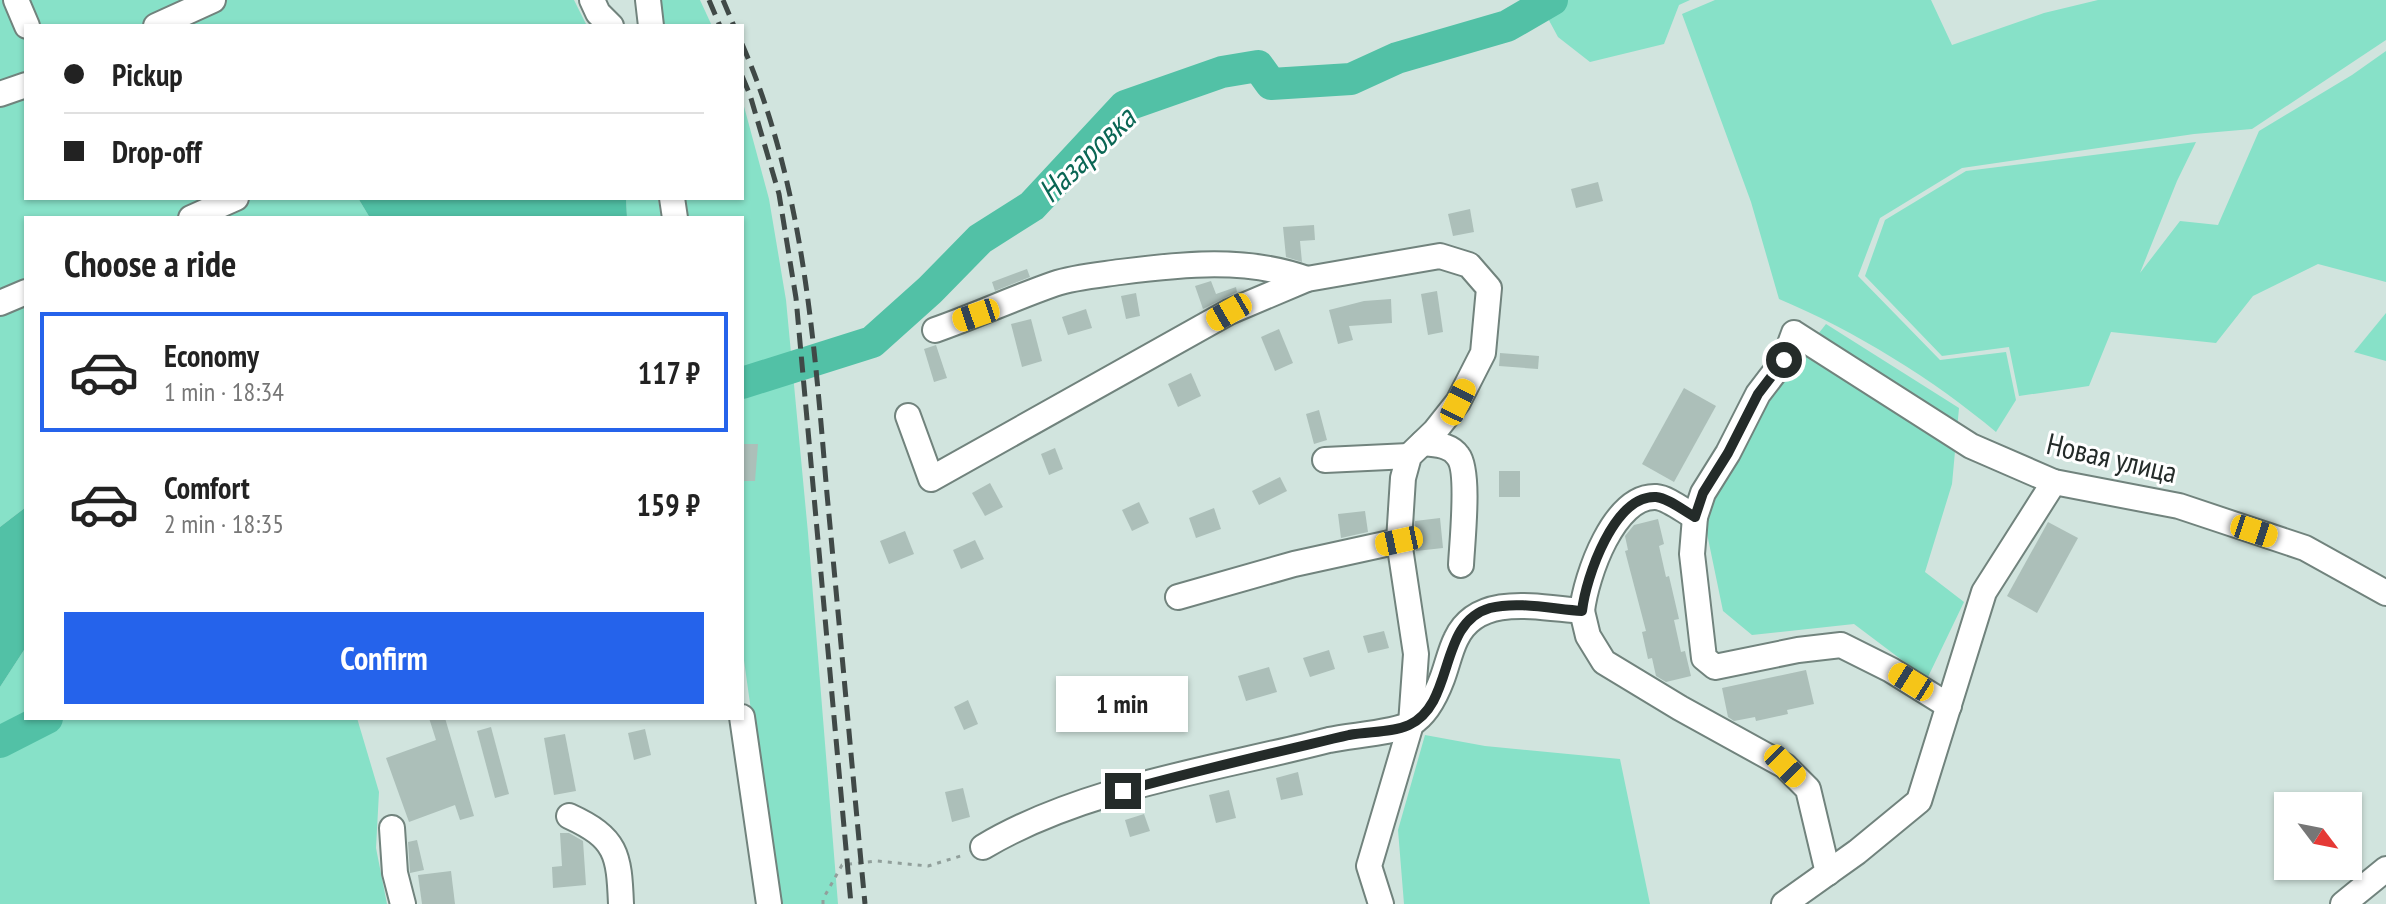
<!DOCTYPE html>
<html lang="en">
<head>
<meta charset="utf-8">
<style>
	body { margin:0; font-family:"PT Sans Narrow",sans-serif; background:#f2f2f2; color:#222; height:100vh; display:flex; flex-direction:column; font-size:30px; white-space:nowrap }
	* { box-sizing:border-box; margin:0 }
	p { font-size:26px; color:#767676 }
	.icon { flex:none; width:44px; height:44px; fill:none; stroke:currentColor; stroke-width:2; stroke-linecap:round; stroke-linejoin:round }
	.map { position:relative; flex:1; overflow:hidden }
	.side { position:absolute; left:24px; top:216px; width:720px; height:504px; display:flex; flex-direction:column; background:#fff; border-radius:0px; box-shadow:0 2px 6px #0004 }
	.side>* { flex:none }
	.top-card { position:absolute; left:24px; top:24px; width:720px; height:176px; border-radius:0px; box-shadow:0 2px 6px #0004; display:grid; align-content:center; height:176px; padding:0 40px; background:#fff }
	.needle { width:52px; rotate:122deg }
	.tools { position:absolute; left:2274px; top:792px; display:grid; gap:16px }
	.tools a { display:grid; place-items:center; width:88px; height:88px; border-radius:0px; background:#fff; box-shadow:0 2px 6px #0004; font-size:40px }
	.end { position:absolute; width:36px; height:36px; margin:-18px; border:10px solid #242b29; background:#fff; box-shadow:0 0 0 4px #fff }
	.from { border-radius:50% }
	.bubble { position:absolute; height:56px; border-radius:0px; background:#fff; box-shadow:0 2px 6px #0004; font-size:26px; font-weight:700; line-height:56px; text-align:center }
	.car { position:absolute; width:24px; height:48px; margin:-24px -12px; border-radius:10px; box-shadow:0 0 6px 2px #0007; background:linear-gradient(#f5c518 24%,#345 0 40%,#f5c518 0 76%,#345 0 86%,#f5c518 0) }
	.top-card b { display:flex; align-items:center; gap:28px; height:76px; font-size:30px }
	.top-card b+b { border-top:2px solid #e0e0e0 }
	.top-card i { width:20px; height:20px; background:#222 }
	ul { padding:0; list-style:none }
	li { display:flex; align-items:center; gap:24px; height:120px; margin:0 16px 12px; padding:0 24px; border:4px solid transparent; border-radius:0px }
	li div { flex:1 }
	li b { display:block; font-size:30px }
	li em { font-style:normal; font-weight:700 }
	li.on { border-color:#2563eb }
	li>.icon { width:72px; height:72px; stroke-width:1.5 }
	h2 { padding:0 40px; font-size:36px; line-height:96px }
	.primary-button { display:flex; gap:16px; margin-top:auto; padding:16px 40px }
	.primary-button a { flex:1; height:92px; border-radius:0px; background:#2563eb; color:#fff; font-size:32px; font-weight:700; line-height:92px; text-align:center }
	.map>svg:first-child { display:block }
</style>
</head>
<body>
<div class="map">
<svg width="2386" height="904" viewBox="0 0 2386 904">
	<rect width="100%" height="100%" fill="#d1e4de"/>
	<g fill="#87e1c8">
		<path d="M0,0H574L587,26H26V198H358L370,218H26V507L0,527Z"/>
		<path d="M656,0H700L712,26H659Z"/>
		<path d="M1538,0H1690L1679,5L1664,44L1590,62L1558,37Z"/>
		<path d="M1715,0H1931L1952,45L2044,13L2098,0H2386V40L2252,129L2194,134L1962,168L1880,218L1858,276L1940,360L2006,352L2016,400L1996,432C1933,379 1855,331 1779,299L1751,202L1682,14Z"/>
		<path d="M2386,51V282L2318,264L2253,296L2216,343L2111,332L2089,386L2019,396L2009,347L1942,356L1865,276L1885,220L1966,171L2196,142L2177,181L2140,273L2180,221L2218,225L2259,131L2352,75Z"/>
		<path d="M742,99L769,199L786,300L808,533L838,904H778L742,646V218H684L682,198H742Z"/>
		<path d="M626,198H658L661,218H627Z"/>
		<path d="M2386,313V361L2354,352Z"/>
		<path d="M1826,324L1959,408L1952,484L1925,572L1964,602L1927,679L1854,624L1752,635L1723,611L1704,519L1771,394Z"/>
		<path d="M26,647V718H357L379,792L376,848L387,904H0V687Z"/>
		<path d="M1425,735L1485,746L1620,759L1650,904H1404L1398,830Z"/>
	</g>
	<g fill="#52c1a6">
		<path d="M358,198H626L627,218H370Z"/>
		<path d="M26,507V647L0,687V527Z"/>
	</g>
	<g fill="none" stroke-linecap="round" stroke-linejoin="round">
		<g stroke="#52c1a6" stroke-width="32">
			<path d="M742,383L872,342L930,290L980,239L1032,206L1125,106L1222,72L1258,66L1271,84L1351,79L1397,58L1507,26L1552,0"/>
			<path d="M0,742L47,718"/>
		</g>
	</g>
	<g fill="#acbfb9">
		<path d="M1598,182L1603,201L1576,208L1571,189Z"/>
		<path d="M1470,209L1474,232L1453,236L1448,214Z"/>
		<path d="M1314,225L1315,240L1300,241L1302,262L1286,257L1283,227Z"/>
		<path d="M1027,269L1030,277L995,291L992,282Z"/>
		<path d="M1211,281L1216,294L1236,287L1237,292L1203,309L1195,286Z"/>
		<path d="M1437,291L1443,332L1428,335L1421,294Z"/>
		<path d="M1136,293L1140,316L1126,319L1121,296Z"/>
		<path d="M1391,299L1392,323L1349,326L1353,340L1338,344L1329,310L1364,301Z"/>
		<path d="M1086,309L1092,328L1068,335L1062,317Z"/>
		<path d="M1031,319L1042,361L1022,367L1011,324Z"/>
		<path d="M1279,329L1293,363L1275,371L1261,337Z"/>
		<path d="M936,345L947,378L934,382L924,349Z"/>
		<path d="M1500,353L1539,356L1538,369L1499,366Z"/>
		<path d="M1191,373L1201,396L1178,407L1168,384Z"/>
		<path d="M1684,388L1716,406L1674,482L1642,464Z"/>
		<path d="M1319,410L1327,440L1314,444L1306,414Z"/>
		<path d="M742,444H758L755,481H742Z"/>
		<path d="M1055,448L1063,469L1049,475L1041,454Z"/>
		<rect x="1499" y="471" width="21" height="26"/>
		<path d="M1280,477L1287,491L1259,505L1252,491Z"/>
		<path d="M990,483L1003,507L985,516L972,493Z"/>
		<path d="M1139,502L1149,523L1132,531L1122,510Z"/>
		<path d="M1214,508L1221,529L1196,538L1189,518Z"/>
		<path d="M1365,511L1368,532L1341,538L1338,514Z"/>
		<path d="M1440,518L1443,548L1416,551L1415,521Z"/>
		<path d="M1658,519L1664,544L1659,546L1666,577L1669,576L1679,619L1674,620L1681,652L1685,651L1691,676L1666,682L1656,676L1652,658L1648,659L1642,632L1646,631L1625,551L1628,550L1625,536L1634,525Z"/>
		<path d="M2048,522L2078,538L2037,613L2007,596Z"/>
		<path d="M905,531L914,554L889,564L880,541Z"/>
		<path d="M975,540L984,559L961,569L953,550Z"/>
		<path d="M1384,631L1389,648L1368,653L1363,636Z"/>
		<path d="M1329,650L1335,669L1310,677L1303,658Z"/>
		<path d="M1269,667L1277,692L1246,701L1238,676Z"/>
		<path d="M1806,670L1814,704L1787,710L1788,714L1756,721L1755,717L1734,721L1728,717L1722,688Z"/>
		<path d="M968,700L978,724L964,730L954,707Z"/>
		<path d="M1115,704L1124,726L1108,732L1100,710Z"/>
		<path d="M429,718H445L474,816L460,820L455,805L409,822L386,758L436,740Z"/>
		<path d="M491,727L509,794L495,798L477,731Z"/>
		<path d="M645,729L651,755L634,760L628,733Z"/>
		<path d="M565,734L576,791L554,795L544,738Z"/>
		<path d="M1298,772L1303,795L1281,800L1276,778Z"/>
		<path d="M963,788L970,817L952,822L945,792Z"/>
		<path d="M1229,790L1236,818L1216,823L1209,795Z"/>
		<path d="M1144,814L1150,831L1130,837L1125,820Z"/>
		<path d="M560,833H569L583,841L586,885L553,888L552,867L562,866Z"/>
		<path d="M417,840L424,870L410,873L408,842Z"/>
		<path d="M451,871L455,904H422L418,875Z"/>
	</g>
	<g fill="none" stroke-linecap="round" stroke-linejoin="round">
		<g stroke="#71837d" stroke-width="28">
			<g id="minor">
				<path d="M16,0L27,26"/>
				<path d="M592,0L598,13L611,26"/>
				<path d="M648,0L651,26"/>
				<path d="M156,26L213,0"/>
				<path d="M0,94L26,85"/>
				<path d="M672,198L675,218"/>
				<path d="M191,218L236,198"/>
				<path d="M0,303L26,292"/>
				<path d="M935,330C975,316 1014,298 1054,284C1074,277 1099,275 1120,272C1183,264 1246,257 1307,279"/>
				<path d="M908,416L931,479L1229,312L1307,279L1440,256L1469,265L1489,288L1483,353L1458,402L1435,431L1409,456L1403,478L1399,541L1416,654L1411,724L1369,866L1381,904"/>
				<path d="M1423,443C1435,445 1450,444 1458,456C1470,471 1462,543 1461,565"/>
				<path d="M1325,460L1409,456"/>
				<path d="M1178,597L1294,564L1399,541"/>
				<path d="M1582,611L1588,636L1604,662L1680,708L1785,766L1808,789L1828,873"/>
				<path d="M1949,706L1891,670L1841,645L1798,650L1715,667L1704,658L1692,554L1695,517L1703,493L1728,453L1758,394L1784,360L1794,333L1971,446L2054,482L2179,506L2305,548L2386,593"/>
				<path d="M742,717L769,904"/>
				<path d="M569,816C617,838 619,854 621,904"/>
				<path d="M392,828L395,873L403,904"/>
				<path d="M983,847C1083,787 1217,769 1329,740C1351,735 1395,733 1412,723C1427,714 1436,695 1442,679C1447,666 1450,651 1456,639C1478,592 1540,608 1582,611C1586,576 1614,495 1656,497C1668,498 1684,511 1695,517"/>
				<path d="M1784,904L1857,852L1919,801L1984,592L2054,482"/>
				<path d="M2343,904L2386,869"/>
			</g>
		</g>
		<path stroke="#919f9b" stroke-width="3" stroke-dasharray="4 6" stroke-linecap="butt" d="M823,904V899L842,865L877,861L928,866L964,855"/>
		<use href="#minor" stroke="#fff" stroke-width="24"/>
		<g stroke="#404947" stroke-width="5" stroke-dasharray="16 8" stroke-linecap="butt">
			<path d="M709,0L720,26"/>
			<path d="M723,0L734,26"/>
			<path d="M742,44C804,186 814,341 827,494C840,631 852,767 865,904"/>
			<path d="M742,76L750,95L779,194L796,298L851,904"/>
		</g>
	</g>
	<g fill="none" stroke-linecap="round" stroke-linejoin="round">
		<path stroke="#242b29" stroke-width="10" d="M1123,791C1198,770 1273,753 1349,735C1369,731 1391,733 1409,725C1456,703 1437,623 1490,608C1518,601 1553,609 1582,611C1586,577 1614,495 1656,497C1668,498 1684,511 1695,517L1703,493L1728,453L1758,394L1784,360"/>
	</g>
	<g text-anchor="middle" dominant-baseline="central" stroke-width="6" stroke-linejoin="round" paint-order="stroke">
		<g font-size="30" fill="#242b29" stroke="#fff">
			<text transform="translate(2112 457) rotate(13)">Новая улица</text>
		</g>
		<g font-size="32" font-style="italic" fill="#0a6654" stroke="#fff">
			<text transform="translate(1086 154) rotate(-44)">Назаровка</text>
		</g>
	</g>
</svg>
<div class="tools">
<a><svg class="needle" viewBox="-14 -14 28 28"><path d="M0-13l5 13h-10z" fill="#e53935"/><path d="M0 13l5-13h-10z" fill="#767676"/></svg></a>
</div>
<i class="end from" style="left:1784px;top:360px"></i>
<i class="end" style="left:1123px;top:791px"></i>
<div class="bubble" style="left:1056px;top:676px;width:132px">1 min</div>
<i class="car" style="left:1229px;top:312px;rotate:240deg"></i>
<i class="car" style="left:976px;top:315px;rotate:251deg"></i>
<i class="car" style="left:1458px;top:402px;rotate:26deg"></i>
<i class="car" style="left:2254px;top:531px;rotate:108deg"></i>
<i class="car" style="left:1399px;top:541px;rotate:258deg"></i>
<i class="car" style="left:1911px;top:682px;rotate:302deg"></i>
<i class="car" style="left:1785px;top:766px;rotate:136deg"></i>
<div class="top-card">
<b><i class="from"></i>Pickup</b>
<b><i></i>Drop-off</b>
</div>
<section class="side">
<h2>Choose a ride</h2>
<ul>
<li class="on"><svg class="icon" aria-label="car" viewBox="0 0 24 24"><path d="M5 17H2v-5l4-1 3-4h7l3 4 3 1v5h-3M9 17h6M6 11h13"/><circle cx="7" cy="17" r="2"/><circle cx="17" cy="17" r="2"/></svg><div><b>Economy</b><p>1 min · 18:34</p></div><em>117 ₽</em></li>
<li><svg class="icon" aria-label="car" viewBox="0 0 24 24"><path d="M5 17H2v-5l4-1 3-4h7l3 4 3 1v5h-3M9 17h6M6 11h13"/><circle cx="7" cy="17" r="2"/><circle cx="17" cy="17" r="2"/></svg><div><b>Comfort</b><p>2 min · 18:35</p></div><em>159 ₽</em></li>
</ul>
<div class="primary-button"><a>Confirm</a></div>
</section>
</div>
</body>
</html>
